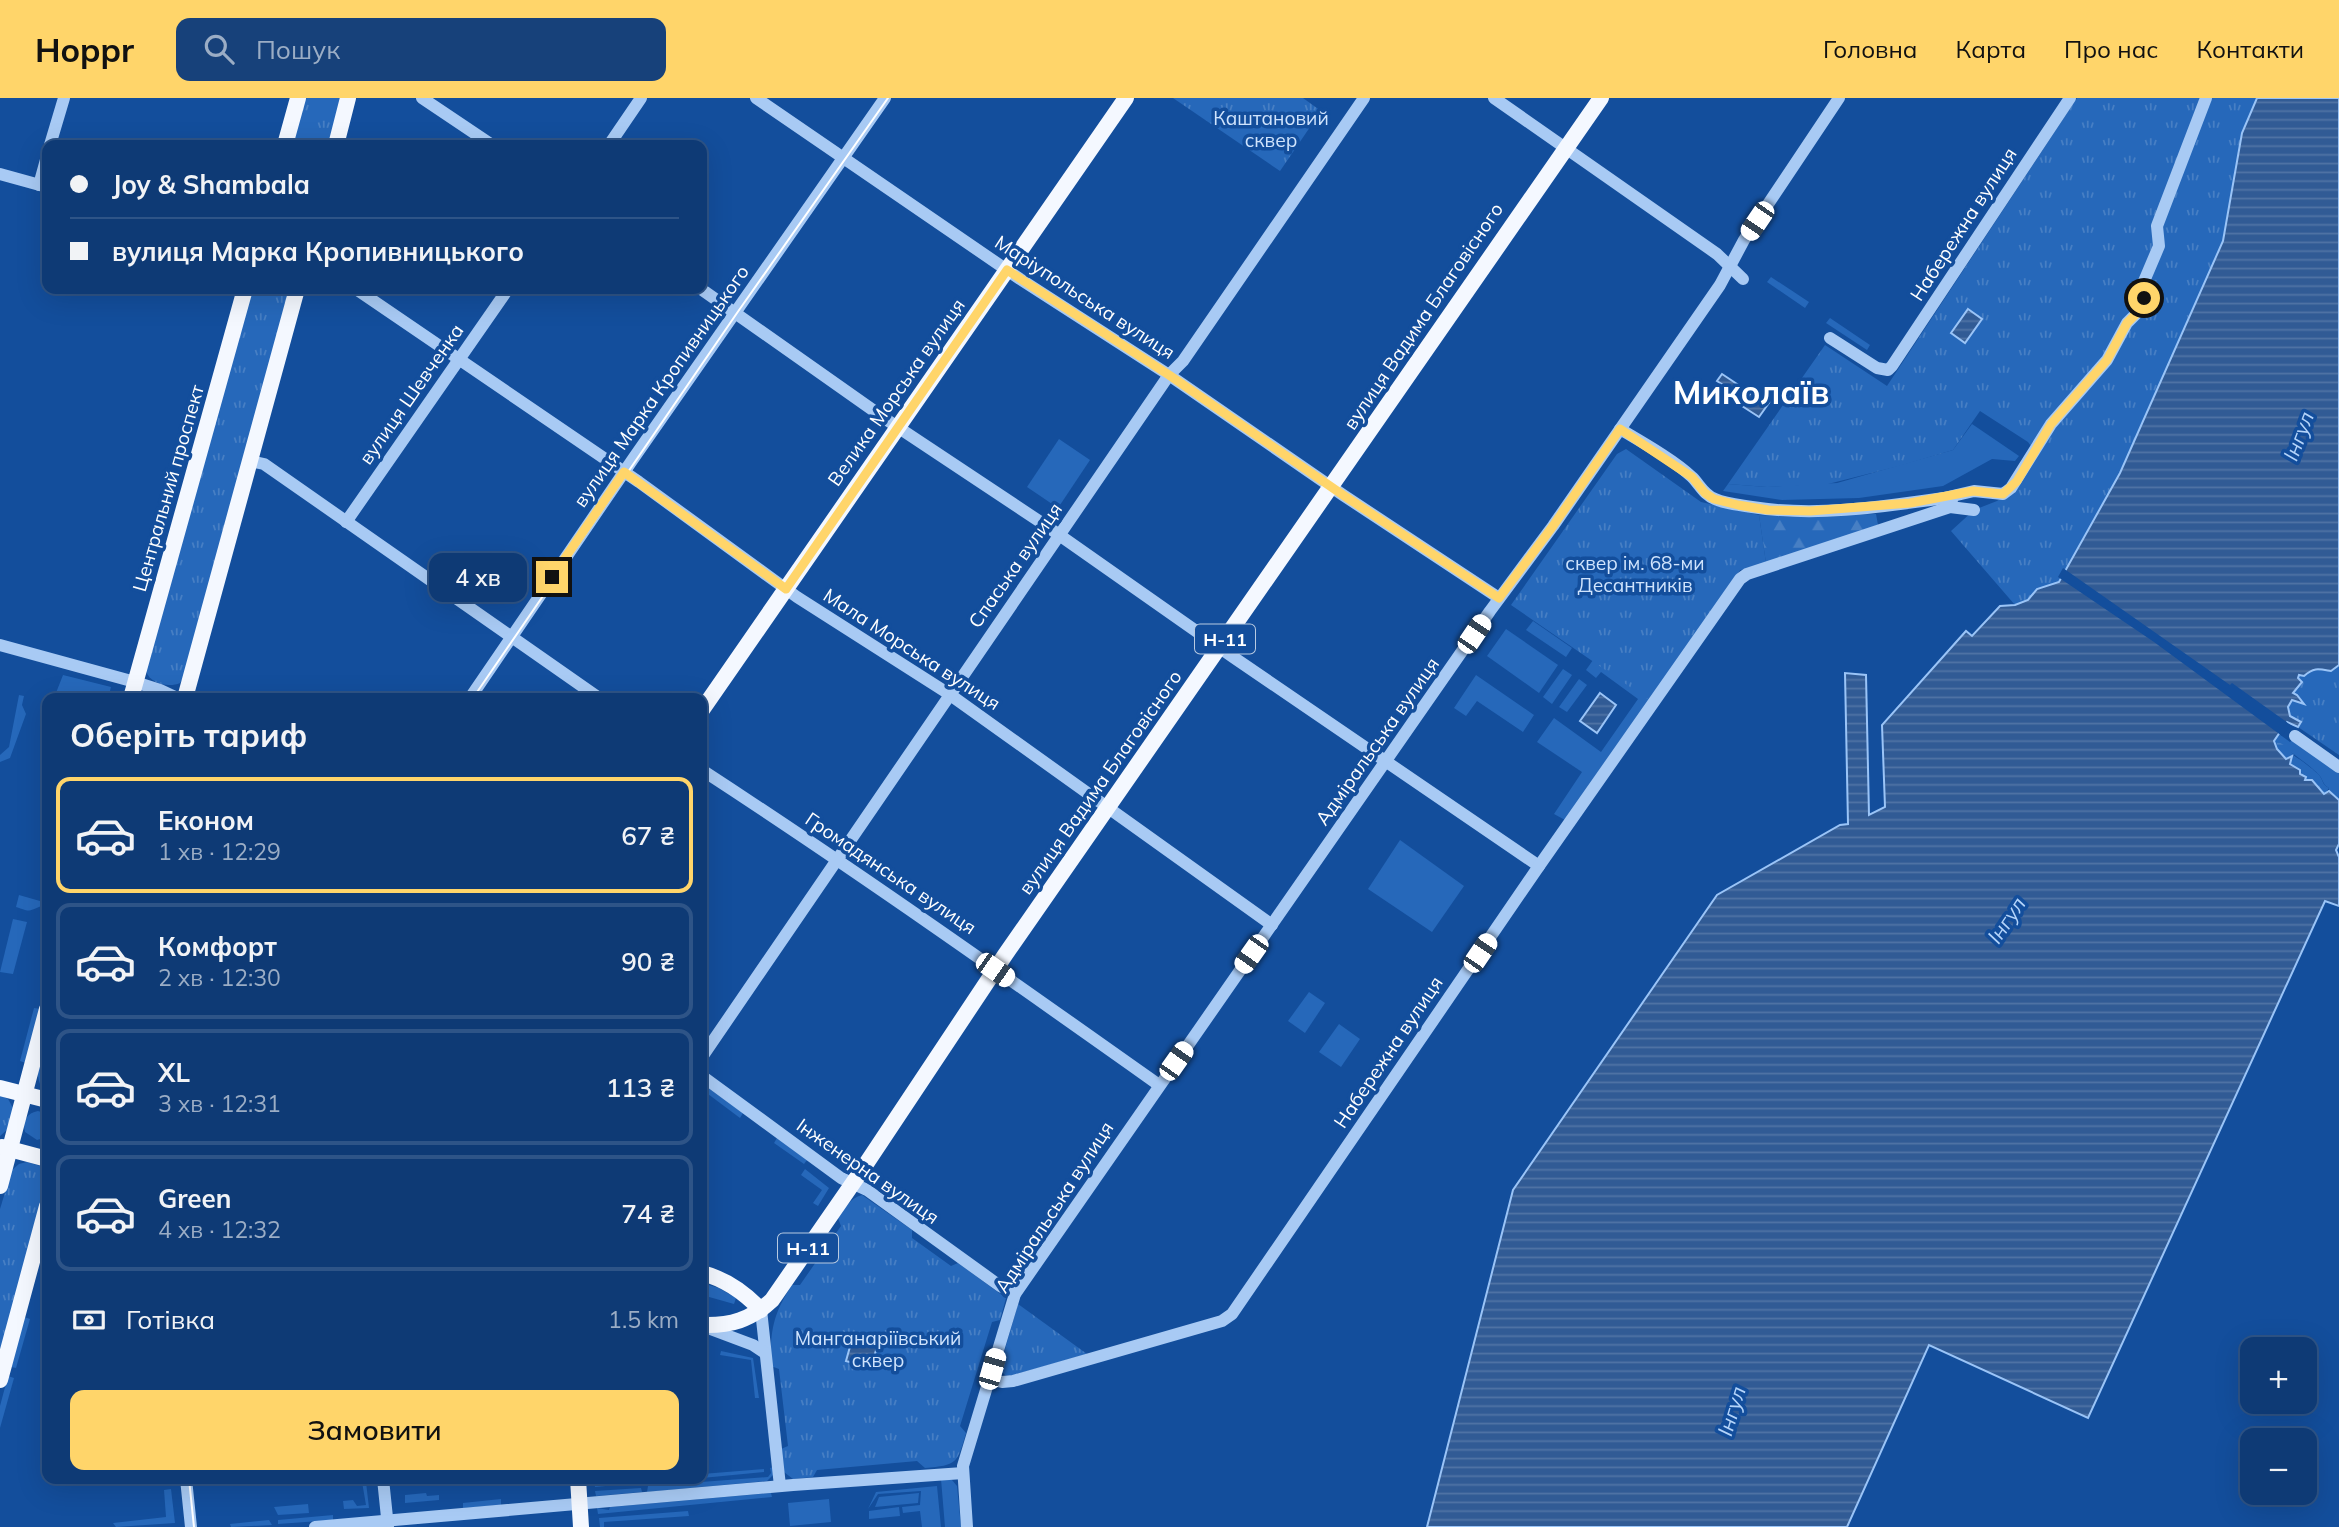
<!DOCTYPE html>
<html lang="uk">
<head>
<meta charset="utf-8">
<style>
	body { margin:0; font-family:Mulish,sans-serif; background:#17417a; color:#f1f3f6; height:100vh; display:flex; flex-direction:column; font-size:26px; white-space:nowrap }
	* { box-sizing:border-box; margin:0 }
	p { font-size:23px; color:#9badc5 }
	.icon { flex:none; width:38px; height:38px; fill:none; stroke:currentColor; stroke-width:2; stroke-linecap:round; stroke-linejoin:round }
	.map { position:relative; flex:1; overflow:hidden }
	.details { position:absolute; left:42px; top:595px; width:665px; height:791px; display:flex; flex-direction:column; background:#0e3a75; border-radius:14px; box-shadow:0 7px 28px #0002,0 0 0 2px #2e5487 }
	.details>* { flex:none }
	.banner { position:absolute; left:42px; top:42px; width:665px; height:154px; border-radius:14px; box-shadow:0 7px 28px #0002,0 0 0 2px #2e5487; display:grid; align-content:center; height:154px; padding:0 28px; background:#0e3a75 }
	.controls { position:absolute; left:2240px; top:1239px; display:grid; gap:14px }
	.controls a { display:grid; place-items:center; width:77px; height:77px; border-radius:14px; background:#0e3a75; box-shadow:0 7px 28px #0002,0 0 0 2px #2e5487; font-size:35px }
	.end { position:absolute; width:32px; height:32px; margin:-16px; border:9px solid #ffd56a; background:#111; box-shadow:0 0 0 4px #111 }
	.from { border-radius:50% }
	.bubble { position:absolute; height:49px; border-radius:14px; background:#0e3a75; box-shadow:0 7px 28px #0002,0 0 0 2px #2e5487; font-size:23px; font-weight:600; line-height:49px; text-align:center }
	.car { position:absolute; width:21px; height:42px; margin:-21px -10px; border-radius:9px; box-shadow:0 0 5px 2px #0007; background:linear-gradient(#fff 24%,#345 0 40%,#fff 0 76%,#345 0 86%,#fff 0) }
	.banner b { display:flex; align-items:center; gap:24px; height:66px; font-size:26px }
	.banner b+b { border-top:2px solid #2e5487 }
	.banner i { width:18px; height:18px; background:#f1f3f6 }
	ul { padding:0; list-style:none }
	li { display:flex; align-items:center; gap:21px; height:116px; margin:0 14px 10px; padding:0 14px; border:4px solid #2e5487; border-radius:14px }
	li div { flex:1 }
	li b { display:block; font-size:26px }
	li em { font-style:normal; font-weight:600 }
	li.selected { border-color:#ffd56a }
	li>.icon { width:63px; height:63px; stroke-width:1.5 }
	h2 { padding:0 28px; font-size:32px; line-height:84px }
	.pay { display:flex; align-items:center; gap:18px; height:77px; padding:0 28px; font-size:26px }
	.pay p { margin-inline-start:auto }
	.primary-button { display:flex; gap:14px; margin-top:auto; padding:14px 28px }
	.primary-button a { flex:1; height:80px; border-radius:14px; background:#ffd56a; color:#111; font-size:28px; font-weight:600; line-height:80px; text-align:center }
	header { display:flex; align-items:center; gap:42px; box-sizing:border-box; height:98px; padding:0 35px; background:#ffd56a; color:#111 }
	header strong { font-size:33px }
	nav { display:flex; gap:38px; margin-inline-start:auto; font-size:24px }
	.search { width:490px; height:63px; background:#17417a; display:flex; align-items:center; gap:18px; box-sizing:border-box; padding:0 24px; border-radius:14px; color:#9badc5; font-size:26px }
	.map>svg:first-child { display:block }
</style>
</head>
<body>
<header>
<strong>Hoppr</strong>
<div class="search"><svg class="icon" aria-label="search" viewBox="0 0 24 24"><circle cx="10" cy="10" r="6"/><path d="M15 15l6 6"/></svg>Пошук</div>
<nav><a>Головна</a><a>Карта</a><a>Про нас</a><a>Контакти</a></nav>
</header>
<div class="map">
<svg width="2339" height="1429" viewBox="0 0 2339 1429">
	<defs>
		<pattern id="forest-firs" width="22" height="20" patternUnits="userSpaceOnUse" patternTransform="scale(1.75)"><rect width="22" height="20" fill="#2668ba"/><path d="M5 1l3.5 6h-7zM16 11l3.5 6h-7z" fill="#477fc4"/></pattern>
		<pattern id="wetland-marsh" width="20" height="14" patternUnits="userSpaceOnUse" patternTransform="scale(1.75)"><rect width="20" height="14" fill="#2668ba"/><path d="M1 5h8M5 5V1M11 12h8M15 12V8" fill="none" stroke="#477fc4"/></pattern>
		<pattern id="park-tufts" width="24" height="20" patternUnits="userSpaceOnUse" patternTransform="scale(1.75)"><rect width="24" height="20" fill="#2668ba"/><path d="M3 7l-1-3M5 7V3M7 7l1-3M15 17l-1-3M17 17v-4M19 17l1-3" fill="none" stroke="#477fc4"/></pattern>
		<pattern id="water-rules" width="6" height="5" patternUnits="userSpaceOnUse" patternTransform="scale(1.75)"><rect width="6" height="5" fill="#315b95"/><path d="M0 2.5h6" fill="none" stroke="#5074a5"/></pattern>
	</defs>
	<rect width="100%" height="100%" fill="#134e9c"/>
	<g fill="#2668ba">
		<path d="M1771,179L1809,204L1805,210L1767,184Z"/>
		<path d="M1830,220L1870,247L1867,252L1826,225Z"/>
		<path d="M1972,326L2019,358L2015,363L1992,361L1943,388L1859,400L1782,402L1723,393L1728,386L1767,389L1837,385L1953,352Z"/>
		<path d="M1059,341L1090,362L1058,410L1027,389Z"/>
		<path d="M1707,452L1766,465L1740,472L1565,722L1554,716L1582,674L1537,644L1554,620L1601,654L1638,601L1601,574L1596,580L1586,572L1593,562Z"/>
		<path d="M1533,523L1572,550L1566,559L1526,532Z"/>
		<path d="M1506,531L1558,567L1539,595L1487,558Z"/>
		<path d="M1563,571L1572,577L1552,606L1543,599Z"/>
		<path d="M63,577L111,589L110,593L118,595L116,600H54Z"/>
		<path d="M1476,577L1534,617L1523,634L1477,603L1466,618L1454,610Z"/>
		<path d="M1579,581L1587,587L1567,614L1559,609Z"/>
		<path d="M19,597L24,598L22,607L26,616L10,660L0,664V657L9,649Z"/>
		<path d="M2279,636L2290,644L2293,641L2339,674V702L2329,693V690C2322,686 2324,683 2319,677C2310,667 2286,650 2274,643Z"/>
		<path d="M1400,742L1464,788L1432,834L1368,791Z"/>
		<path d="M19,797L40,803L41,799L45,801L44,807C26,814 31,814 16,809Z"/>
		<path d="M13,821L27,824L13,876L0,874Z"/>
		<path d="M1309,894L1325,905L1305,935L1288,923Z"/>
		<path d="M34,910L41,911L26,965L20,963Z"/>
		<path d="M1339,926L1360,941L1341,969L1319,954Z"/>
		<path d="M707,989L743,1015L740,1020L704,993Z"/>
		<path d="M38,1013L47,1016V1039L37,1042L25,1034C22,1023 27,1015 38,1013Z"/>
		<path d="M777,1040L807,1062L804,1066L774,1045Z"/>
		<path d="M805,1071L829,1090L818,1108L813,1105L822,1092L801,1077Z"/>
		<path d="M702,1185L719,1190L736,1200L734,1206L702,1197Z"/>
		<path d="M24,1219L30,1221L16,1270L11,1269Z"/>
		<path d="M721,1253L753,1260L759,1300H755L751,1262L720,1257Z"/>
		<path d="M8,1278L14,1280L0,1330V1308Z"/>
		<path d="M773,1369V1377L767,1383L647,1394L648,1388L768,1379L771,1375L770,1370Z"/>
		<path d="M764,1371V1374L702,1380V1376Z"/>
		<path d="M594,1381H626L627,1386L595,1389Z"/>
		<path d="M941,1381L952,1382L957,1388L961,1429H945Z"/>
		<path d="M362,1384H366L369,1410L344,1411L343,1403L353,1402L357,1408L366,1407Z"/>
		<path d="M937,1388L941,1429H922L920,1413L903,1415L902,1409L920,1407L921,1393L878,1396L868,1411L876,1394Z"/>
		<path d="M641,1390L642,1394L596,1398L595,1393Z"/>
		<path d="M171,1391L175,1425L116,1429L113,1425L166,1419L164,1392Z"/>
		<path d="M426,1395L427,1398L439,1397V1402L405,1405V1397Z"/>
		<path d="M771,1395L772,1399L598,1416L597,1410L609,1412L610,1409Z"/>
		<path d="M919,1395L918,1405L875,1409L879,1399Z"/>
		<path d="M501,1401V1407L463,1410V1405Z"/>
		<path d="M829,1401L831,1424L790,1428L788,1405Z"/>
		<path d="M308,1406L309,1415L278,1417L274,1409Z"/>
		<path d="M899,1409L900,1418L869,1421V1413Z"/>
		<path d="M688,1413L689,1418L604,1424V1429H600L599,1420Z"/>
		<path d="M333,1417V1422L278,1426V1422Z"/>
		<path d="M269,1422L272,1427L231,1429L230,1426Z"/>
	</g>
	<path fill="url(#forest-firs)" d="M1876,416L1878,427L1766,465L1759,417L1791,419Z"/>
	<path fill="url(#wetland-marsh)" d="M2274,643C2280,643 2292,652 2294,658C2303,663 2310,669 2318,676C2324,682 2321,686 2329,690L2324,697L2305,682L2300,672L2290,666L2291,661H2287L2277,651Z"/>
	<g fill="url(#park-tufts)">
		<path d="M305,0H342L330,47H292Z"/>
		<path d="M1173,0H1303L1321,13L1280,73Z"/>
		<path d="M2077,0H2257L2242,35L2223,143L2120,375L2059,484L2037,491L2028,502L2015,507L1951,433L1974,412L1997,403L2015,390L2036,355L2028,344L1980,313L1953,352L1899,368L1824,387L1767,389L1728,386L1825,247L1887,288Z"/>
		<path d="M251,191H290L185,577L180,585C169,590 150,586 146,573Z"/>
		<path d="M1626,351L1701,404L1759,417L1766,465L1740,472L1649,602L1511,507L1617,356Z"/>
		<path d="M2339,567V657L2298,629L2301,624L2290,618L2288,609L2292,602L2299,604L2292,596L2299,577H2306L2308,573L2319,569L2331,573Z"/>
		<path d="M47,936V995C29,980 43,955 47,936Z"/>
		<path d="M0,997L8,1001L13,1010L8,1031L0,1038Z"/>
		<path d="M27,1064L40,1068L47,1082L0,1258V1111L12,1072L19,1066Z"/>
		<path d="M862,1097L912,1132V1140L951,1168L958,1165L1006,1200L1000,1222L992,1224L960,1328L966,1335C957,1366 957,1367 925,1370L917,1363L817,1372L813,1379L793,1381L784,1374L781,1351L788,1348L779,1271L771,1268C770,1233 773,1216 792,1187H800L841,1128L838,1120C845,1110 850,1100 862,1097Z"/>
		<path d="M1018,1206L1087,1256L1013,1277H1005L1002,1274L1001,1265Z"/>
	</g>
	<g fill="url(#water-rules)" stroke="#9ac4f7" stroke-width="2">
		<path d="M2257,0H2339V567L2331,573C2319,571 2314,569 2304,578L2299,577L2298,580L2302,584L2293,595L2297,597L2304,606L2292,602L2288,609L2290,618L2301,624L2298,629L2287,624L2274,643L2277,651L2286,661L2292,658L2290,666L2300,672V676L2306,679L2305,682H2312L2324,696L2329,693L2339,702V746L2336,752L2339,759V808L2325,803L2088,1320L1929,1247L1847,1429H1427L1513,1092L1717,797L1840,727L1848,726L1845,575L1866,577L1869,717L1885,709L1882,627L1966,533L1972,538L2000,508L2015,507L2028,502L2037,491L2059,484L2120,375L2223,143L2242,35Z"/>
		<path d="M1968,211L1982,221L1965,245L1951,235Z"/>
		<path d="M1722,276L1743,290L1739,297L1717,283Z"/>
		<path d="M1754,290L1771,302L1759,319L1742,308Z"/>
		<path d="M1600,595L1616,607L1597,635L1580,623Z"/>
		<path d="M853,1238L878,1245L871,1270L846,1263Z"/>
	</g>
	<path fill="#134e9c" d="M2063,470L2230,587L2232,585L2299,633L2289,628L2282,638L2154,544L2058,479Z"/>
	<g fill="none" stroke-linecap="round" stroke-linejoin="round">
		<g stroke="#a8caf4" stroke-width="12">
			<path d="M422,0L492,47"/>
			<path d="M756,0L1020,181L1169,277L1343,397L1499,500"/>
			<path d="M1494,0L1717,156L1743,181"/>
			<path d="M50,47L64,0"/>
			<path d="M609,47L641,0"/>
			<path d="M0,76L47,89"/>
			<path d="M39,87L47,58"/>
			<path d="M356,191L639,384L797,499L949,596L1272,827"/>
			<path d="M701,191L887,322L1045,427L1233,559L1539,768"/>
			<path d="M1830,240L1877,270L1888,272L1892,268L2070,0"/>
			<path d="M1620,331C1642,344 1674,362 1692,379C1700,387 1704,397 1715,401C1726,406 1740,407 1752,409C1815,419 1881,409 1944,400L1952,402"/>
			<path d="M250,363L264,366L599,600"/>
			<path d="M1944,400L1974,393L2003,396L2011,390L2051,326L2107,262L2127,225L2137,215L2144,200L2142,188L2159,148L2157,128L2206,0"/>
			<path d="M346,424L508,191"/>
			<path d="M0,547L135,584L160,592L177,600"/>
			<path d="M470,600L633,361L885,0"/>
			<path d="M2295,638L2339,669"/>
			<path d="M702,672C857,773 1008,880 1159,987"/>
			<path d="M702,959L1169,277L1183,263L1364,0"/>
			<path d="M702,978L841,1080L867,1092L1000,1188L1015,1196"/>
			<path d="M761,1212L780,1388"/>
			<path d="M705,1229L753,1247L765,1255"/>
			<path d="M989,1281L1002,1284L1013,1283L1222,1223L1232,1216L1539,768L1740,481L1747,476L1950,409L1974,412"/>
			<path d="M186,1381L191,1429"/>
			<path d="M383,1381L388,1429"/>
			<path d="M315,1429L793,1387L963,1375"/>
			<path d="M967,1429L963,1368L1015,1196L1490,513L1553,428L1720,187L1744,142L1839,0"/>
		</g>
		<g stroke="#f4f8ff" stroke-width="16">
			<path d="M285,47L298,0"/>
			<path d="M336,47L348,0"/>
			<path d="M131,600L245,191"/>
			<path d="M185,600L297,191"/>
			<path d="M702,612L1126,0"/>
			<path d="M0,990L47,1002"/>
			<path d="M2,1049L47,1061"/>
			<path d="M0,1088L47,911"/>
			<path d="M702,1175C725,1181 745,1195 761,1212"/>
			<path d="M702,1227C730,1228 751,1222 772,1202L862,1072L1005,857L1601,0"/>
			<path d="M0,1282L47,1108"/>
			<path d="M578,1381L581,1429"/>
		</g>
		<g stroke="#fff" stroke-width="2">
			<path d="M473,600L737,215L888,0"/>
			<path d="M189,1381L194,1429"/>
		</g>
	</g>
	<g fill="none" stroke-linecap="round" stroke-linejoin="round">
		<path stroke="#ffd56a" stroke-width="9" d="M552,479L624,374L786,491L1007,172L1169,277L1343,397L1499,500L1553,428L1620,331L1692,379L1705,395L1714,401L1738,407L1768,412L1810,413L1910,405L1973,393L2003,396L2017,383L2051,326L2107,262L2127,225L2137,215L2144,200"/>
	</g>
	<g text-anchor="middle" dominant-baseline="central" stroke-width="7" stroke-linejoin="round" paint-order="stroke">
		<g fill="#134e9c" stroke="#b8cae1" stroke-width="2">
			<rect x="1195" y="526.5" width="60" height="29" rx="5"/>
			<rect x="778" y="1135.5" width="60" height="29" rx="5"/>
		</g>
		<g font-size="18" font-weight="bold" fill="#fff">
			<text x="1225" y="541">Н-11</text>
			<text x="808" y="1150">Н-11</text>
		</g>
		<g font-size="19" fill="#d0e4fd" stroke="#134e9c">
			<text x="1271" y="20">Каштановий<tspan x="1271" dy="22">сквер</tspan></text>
			<text x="1635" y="465">сквер ім. 68-ми<tspan x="1635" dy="22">Десантників</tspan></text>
			<text x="878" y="1240">Манганаріївський<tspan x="878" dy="22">сквер</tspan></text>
		</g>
		<g font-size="19" fill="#fff" stroke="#134e9c">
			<text transform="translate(1963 126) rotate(-57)">Набережна вулиця</text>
			<text transform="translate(1085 199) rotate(33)">Маріупольська вулиця</text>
			<text transform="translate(1423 218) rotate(-56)">вулиця Вадима Благовісного</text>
			<text transform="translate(661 288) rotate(-55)">вулиця Марка Кропивницького</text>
			<text transform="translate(896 294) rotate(-55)">Велика Морська вулиця</text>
			<text transform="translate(411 296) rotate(-55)">вулиця Шевченка</text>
			<text transform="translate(168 390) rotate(-74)">Центральний проспект</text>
			<text transform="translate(1015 467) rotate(-55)">Спаська вулиця</text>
			<text transform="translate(912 551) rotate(33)">Мала Морська вулиця</text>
			<text transform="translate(1377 643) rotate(-55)">Адміральська вулиця</text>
			<text transform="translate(1100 684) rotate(-55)">вулиця Вадима Благовісного</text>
			<text transform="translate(891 775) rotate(34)">Громадянська вулиця</text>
			<text transform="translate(1388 954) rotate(-56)">Набережна вулиця</text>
			<text transform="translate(868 1073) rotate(35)">Інженерна вулиця</text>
			<text transform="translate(1054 1109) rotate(-57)">Адміральська вулиця</text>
		</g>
		<g font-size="21" font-style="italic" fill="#b4d4fa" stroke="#134e9c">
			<text transform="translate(2298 338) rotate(-69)">Інгул</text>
			<text transform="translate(2006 822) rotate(-56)">Інгул</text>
			<text transform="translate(1731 1313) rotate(-73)">Інгул</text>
		</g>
		<g font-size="33" font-weight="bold" fill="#fff" stroke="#134e9c">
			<text x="1751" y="293">Миколаїв</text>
		</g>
	</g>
</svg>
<div class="controls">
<a>+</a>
<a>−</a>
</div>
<i class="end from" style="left:2144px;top:200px"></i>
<i class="end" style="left:552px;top:479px"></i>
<div class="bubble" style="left:429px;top:455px;width:98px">4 хв</div>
<i class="car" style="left:1757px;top:123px;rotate:214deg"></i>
<i class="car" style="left:1474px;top:536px;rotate:34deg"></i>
<i class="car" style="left:1480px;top:855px;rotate:34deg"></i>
<i class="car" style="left:1251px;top:856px;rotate:215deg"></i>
<i class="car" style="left:995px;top:872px;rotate:125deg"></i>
<i class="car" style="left:1176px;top:963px;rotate:35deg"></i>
<i class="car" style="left:992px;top:1271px;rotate:16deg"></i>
<div class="banner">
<b><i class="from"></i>Joy &amp; Shambala</b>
<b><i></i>вулиця Марка Кропивницького</b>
</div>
<section class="details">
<h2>Оберіть тариф</h2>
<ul>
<li class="selected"><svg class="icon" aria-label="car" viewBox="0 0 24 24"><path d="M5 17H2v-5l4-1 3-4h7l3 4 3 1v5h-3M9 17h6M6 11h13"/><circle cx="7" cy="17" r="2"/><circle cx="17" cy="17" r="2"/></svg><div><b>Економ</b><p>1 хв · 12:29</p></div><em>67 ₴</em></li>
<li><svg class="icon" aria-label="car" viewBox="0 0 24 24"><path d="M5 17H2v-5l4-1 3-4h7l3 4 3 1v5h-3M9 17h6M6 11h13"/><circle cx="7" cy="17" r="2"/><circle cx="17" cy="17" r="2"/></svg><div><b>Комфорт</b><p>2 хв · 12:30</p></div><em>90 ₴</em></li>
<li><svg class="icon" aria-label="car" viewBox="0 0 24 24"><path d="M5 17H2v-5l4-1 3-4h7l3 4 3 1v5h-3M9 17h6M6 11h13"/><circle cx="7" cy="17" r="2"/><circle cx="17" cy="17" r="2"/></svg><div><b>XL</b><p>3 хв · 12:31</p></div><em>113 ₴</em></li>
<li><svg class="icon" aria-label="car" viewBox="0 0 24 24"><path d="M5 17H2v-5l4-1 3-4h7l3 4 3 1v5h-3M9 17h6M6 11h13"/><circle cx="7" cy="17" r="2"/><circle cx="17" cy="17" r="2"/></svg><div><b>Green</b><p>4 хв · 12:32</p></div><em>74 ₴</em></li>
</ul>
<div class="pay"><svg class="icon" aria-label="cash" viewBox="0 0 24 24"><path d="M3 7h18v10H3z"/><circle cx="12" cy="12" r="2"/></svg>Готівка<p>1.5 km</p></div>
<div class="primary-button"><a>Замовити</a></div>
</section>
</div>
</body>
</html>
